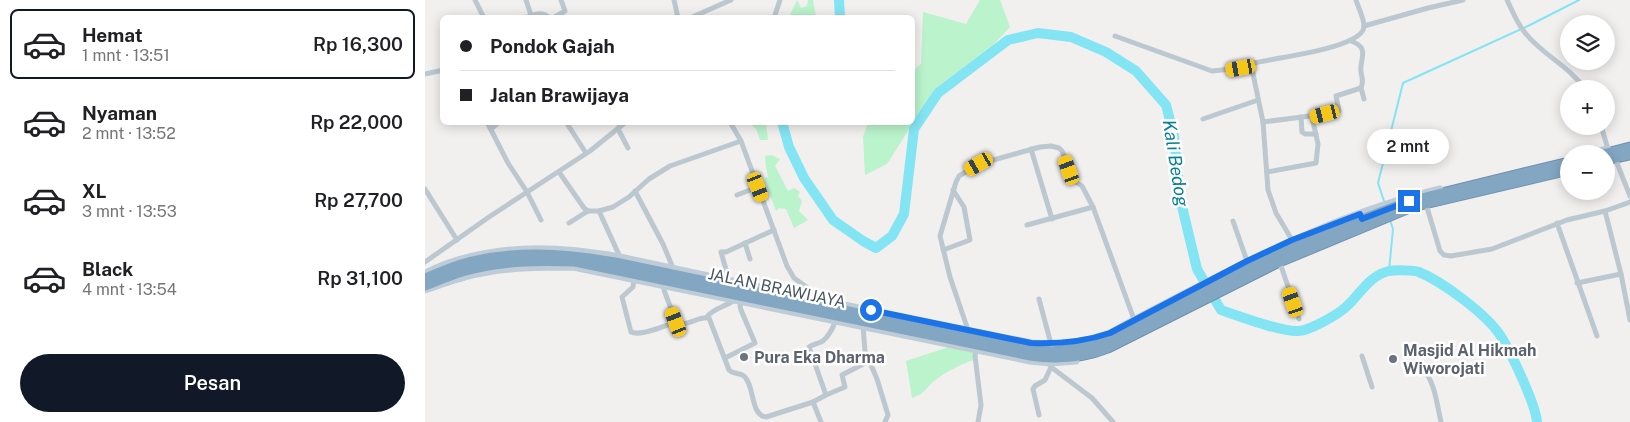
<!DOCTYPE html>
<html lang="id">
<head>
<meta charset="utf-8">
<style>
	body { margin:0; font-family:"Public Sans",sans-serif; background:#f2f2f2; color:#202124; height:100vh; display:flex; flex-direction:column; font-size:19px; white-space:nowrap }
	* { box-sizing:border-box; margin:0 }
	p { font-size:16px; color:#757577 }
	.icon { flex:none; width:28px; height:28px; fill:none; stroke:currentColor; stroke-width:2; stroke-linecap:round; stroke-linejoin:round }
	.map { position:relative; flex:1; overflow:hidden }
	.sheet { display:flex; flex-direction:column; background:#fff; width:425px }
	.sheet>* { flex:none }
	.hud { position:absolute; left:15px; top:15px; width:475px; height:110px; border-radius:8px; box-shadow:0 2px 12px #0003; display:grid; align-content:center; height:110px; padding:0 20px; background:#fff }
	.buttons { position:absolute; left:1135px; top:15px; display:grid; gap:10px }
	.buttons a { display:grid; place-items:center; width:55px; height:55px; border-radius:50%; background:#fff; box-shadow:0 2px 12px #0003; font-size:25px }
	.end { position:absolute; width:22px; height:22px; margin:-11px; border:6px solid #1a73e8; background:#fff; box-shadow:0 0 0 2px #fff }
	.from { border-radius:50% }
	.bubble { position:absolute; height:35px; border-radius:18px; background:#fff; box-shadow:0 2px 12px #0003; font-size:16px; font-weight:600; line-height:35px; text-align:center }
	.car { position:absolute; width:15px; height:30px; margin:-15px -8px; border-radius:6px; box-shadow:0 0 4px 1px #0007; background:linear-gradient(#f5c518 24%,#345 0 40%,#f5c518 0 76%,#345 0 86%,#f5c518 0) }
	.hud b { display:flex; align-items:center; gap:18px; height:48px; font-size:19px }
	.hud b+b { border-top:1px solid #e0e0e0 }
	.hud i { width:12px; height:12px; background:#202124 }
	ul { padding:9px 0 0; list-style:none }
	li { display:flex; align-items:center; gap:15px; height:70px; margin:0 10px 8px; padding:0 10px; border:2px solid transparent; border-radius:8px }
	li div { flex:1 }
	li b { display:block; font-size:19px }
	li em { font-style:normal; font-weight:600 }
	li.selected { border-color:#111827 }
	li>.icon { width:45px; height:45px; stroke-width:1.5 }
	.action { display:flex; gap:10px; margin-top:auto; padding:10px 20px }
	.action a { flex:1; height:58px; border-radius:30px; background:#111827; color:#fff; font-size:20px; font-weight:600; line-height:58px; text-align:center }
	main { display:flex; flex:1; min-height:0 }
	.map>svg:first-child { display:block }
</style>
</head>
<body>
<main>
<section class="sheet">
<ul>
<li class="selected"><svg class="icon" aria-label="car" viewBox="0 0 24 24"><path d="M5 17H2v-5l4-1 3-4h7l3 4 3 1v5h-3M9 17h6M6 11h13"/><circle cx="7" cy="17" r="2"/><circle cx="17" cy="17" r="2"/></svg><div><b>Hemat</b><p>1 mnt · 13:51</p></div><em>Rp 16,300</em></li>
<li><svg class="icon" aria-label="car" viewBox="0 0 24 24"><path d="M5 17H2v-5l4-1 3-4h7l3 4 3 1v5h-3M9 17h6M6 11h13"/><circle cx="7" cy="17" r="2"/><circle cx="17" cy="17" r="2"/></svg><div><b>Nyaman</b><p>2 mnt · 13:52</p></div><em>Rp 22,000</em></li>
<li><svg class="icon" aria-label="car" viewBox="0 0 24 24"><path d="M5 17H2v-5l4-1 3-4h7l3 4 3 1v5h-3M9 17h6M6 11h13"/><circle cx="7" cy="17" r="2"/><circle cx="17" cy="17" r="2"/></svg><div><b>XL</b><p>3 mnt · 13:53</p></div><em>Rp 27,700</em></li>
<li><svg class="icon" aria-label="car" viewBox="0 0 24 24"><path d="M5 17H2v-5l4-1 3-4h7l3 4 3 1v5h-3M9 17h6M6 11h13"/><circle cx="7" cy="17" r="2"/><circle cx="17" cy="17" r="2"/></svg><div><b>Black</b><p>4 mnt · 13:54</p></div><em>Rp 31,100</em></li>
</ul>
<div class="action"><a>Pesan</a></div>
</section>
<div class="map">
<svg width="1205" height="422" viewBox="0 0 1205 422">
	<rect width="100%" height="100%" fill="#f2efef"/>
	<g fill="#baf3cc">
		<path d="M372,0L376,8L382,6L383,0H388L391,17H364Z"/>
		<path d="M555,0H575L585,27L569,44L509,90L462,164L440,175L438,137L443,123L488,122V71L496,64L498,12L541,24Z"/>
		<path d="M324,123H341L343,140H335L331,129Z"/>
		<path d="M346,155L355,159L350,166L363,191L369,188L375,192L373,196L377,201L374,211L383,220L369,228L361,209L354,208L351,211L340,181V178L343,177L341,167L340,156Z"/>
		<path d="M524,347L548,352L549,360C540,362 517,374 509,381C499,390 502,392 487,398L481,361Z"/>
	</g>
	<g fill="none" stroke-linecap="round" stroke-linejoin="round">
		<g stroke="#83e4f4" stroke-width="2">
			<path d="M959,201L953,183L978,83L1105,25L1154,0"/>
			<path d="M964,271L968,229L965,220"/>
		</g>
		<g stroke="#83e4f4" stroke-width="10">
			<path d="M414,0L415,18"/>
			<path d="M357,122L364,147L379,178L408,220L438,241L451,248L467,236L479,214L489,129L513,93L583,40L613,33L646,37L681,52L711,71L741,105L749,136L755,198L772,269L796,310C814,316 856,332 873,331C884,331 912,315 921,307C935,295 943,276 964,271C969,270 989,270 994,272C1018,282 1061,314 1075,335C1085,350 1111,405 1112,422"/>
		</g>
		<g stroke="#6e91ae" stroke-width="11">
			<g id="highway">
				<path d="M1178,154L1205,147"/>
				<path d="M1181,160L1205,155"/>
				<path d="M0,278C12,273 24,268 36,264C87,249 139,253 190,262L606,349L628,351L668,345L683,339L845,257L937,219L984,201L1144,162"/>
				<path d="M0,286C13,281 27,275 41,271C76,261 113,261 150,262L605,356C632,360 658,358 683,348L852,263L987,207L1144,170"/>
			</g>
		</g>
		<g stroke="#bcc8d0" stroke-width="5">
			<path d="M50,0L59,18"/>
			<path d="M101,0L106,15"/>
			<path d="M249,0L253,18"/>
			<path d="M1082,0C1088,12 1092,24 1101,34C1118,55 1144,66 1160,89"/>
			<path d="M100,18C107,14 118,11 124,18"/>
			<path d="M128,18L140,11L136,0"/>
			<path d="M265,18L306,0"/>
			<path d="M349,18L355,0"/>
			<path d="M939,26L1003,8L1038,0"/>
			<path d="M690,36L787,71L816,68L826,64"/>
			<path d="M0,74L18,70"/>
			<path d="M936,88L939,99"/>
			<path d="M876,117L877,132L880,134H891"/>
			<path d="M778,119L833,100"/>
			<path d="M62,122L83,163L102,192L116,220"/>
			<path d="M141,122L161,153"/>
			<path d="M305,122L316,141L362,266L369,278L388,292L389,298"/>
			<path d="M838,122L885,116L887,117L914,111L911,96L936,88C939,81 937,79 936,72C934,59 946,48 926,41"/>
			<path d="M1176,126L1183,149"/>
			<path d="M66,129L74,122"/>
			<path d="M193,129L203,148"/>
			<path d="M606,149L627,219"/>
			<path d="M1192,163L1205,196"/>
			<path d="M134,172L159,208L163,211H174L188,207L204,197L224,179L245,166L316,141"/>
			<path d="M842,172L891,163L893,144L887,117"/>
			<path d="M0,189L32,240"/>
			<path d="M210,191L238,244L248,268"/>
			<path d="M312,195L333,187"/>
			<path d="M1001,204L1015,251L1019,255L1026,256L1067,249L1142,220L1180,211L1205,202"/>
			<path d="M174,211L195,257"/>
			<path d="M1180,211L1196,274L1205,320"/>
			<path d="M808,221L822,261"/>
			<path d="M144,223L163,211"/>
			<path d="M1132,223L1172,336"/>
			<path d="M602,225L668,207"/>
			<path d="M867,240L851,213L843,190L838,122L826,64C844,58 940,49 939,26C939,18 933,7 931,0"/>
			<path d="M320,243L325,259"/>
			<path d="M518,250L545,240L539,207L528,190"/>
			<path d="M0,262L64,217L165,151L201,122"/>
			<path d="M856,266L874,319"/>
			<path d="M209,279L208,287L197,297L206,332C216,337 241,325 251,322"/>
			<path d="M304,280L296,252H301L349,230"/>
			<path d="M1152,283L1196,274"/>
			<path d="M239,285V290L251,322L254,324C264,325 275,316 284,318L304,370C308,374 315,373 319,376C330,386 325,415 341,417L388,402L396,422"/>
			<path d="M614,299L626,344"/>
			<path d="M282,317C288,308 301,307 309,300"/>
			<path d="M438,326L440,351L452,379L463,415L460,422"/>
			<path d="M543,330L525,277L515,236L531,182L534,176L554,164L615,147L626,146L634,148L637,151L649,181L657,186L668,207L710,322"/>
			<path d="M551,350L550,356L556,405L553,422"/>
			<path d="M937,356L947,387"/>
			<path d="M300,358L330,343L316,310L315,306L317,301"/>
			<path d="M625,363L626,367L667,398L688,422"/>
			<path d="M997,368C1010,381 1012,405 1016,422"/>
			<path d="M401,395L384,347C388,344 391,344 396,342C402,339 409,327 410,321"/>
			<path d="M388,402L401,395L420,387L417,375L444,361"/>
			<path d="M614,415L608,389L610,386L620,380L626,367"/>
		</g>
		<g stroke="#beccd8" stroke-width="7">
			<path d="M1162,154L1183,149"/>
			<path d="M0,273C11,268 22,263 33,260C89,244 138,247 195,257L485,319L607,343L626,344L649,342L666,339L685,333C715,316 745,301 776,285C852,246 931,209 1015,189"/>
			<path d="M0,290C13,286 27,280 40,277C75,267 112,267 148,267L605,361L625,363L651,361"/>
		</g>
		<use href="#highway" stroke="#83a6c3" stroke-width="9"/>
	</g>
	<g fill="none" stroke-linecap="round" stroke-linejoin="round">
		<path stroke="#1a73e8" stroke-width="6" d="M446,310L606,343C634,344 659,342 685,333L822,261L867,240L935,214L937,219L984,201"/>
	</g>
	<g fill="#6b7280" stroke="#fff" stroke-width="2">
		<circle cx="319" cy="357" r="5"/>
		<circle cx="968" cy="359" r="5"/>
	</g>
	<g text-anchor="middle" dominant-baseline="central" stroke-width="5" stroke-linejoin="round" paint-order="stroke">
		<g font-size="16" fill="#46555f" stroke="#fff">
			<text transform="translate(352 288) rotate(12)">JALAN BRAWIJAYA</text>
		</g>
		<g font-size="16" font-weight="bold" fill="#5b616d" stroke="#fff" text-anchor="start">
			<text x="978" y="350">Masjid Al Hikmah<tspan x="978" dy="18">Wiworojati</tspan></text>
			<text x="329" y="357">Pura Eka Dharma</text>
		</g>
		<g font-size="18" font-style="italic" fill="#038196" stroke="#fff">
			<text transform="translate(751 163) rotate(81)">Kali Bedog</text>
		</g>
	</g>
</svg>
<div class="buttons">
<a><svg class="icon" aria-label="layers" viewBox="0 0 24 24"><path d="M12 4l9 5-9 5-9-5zM3 14l9 5 9-5"/></svg></a>
<a>+</a>
<a>−</a>
</div>
<i class="end from" style="left:446px;top:310px"></i>
<i class="end" style="left:984px;top:201px"></i>
<div class="bubble" style="left:942px;top:129px;width:82px">2 mnt</div>
<i class="car" style="left:816px;top:68px;rotate:260deg"></i>
<i class="car" style="left:900px;top:114px;rotate:256deg"></i>
<i class="car" style="left:554px;top:164px;rotate:240deg"></i>
<i class="car" style="left:644px;top:170px;rotate:340deg"></i>
<i class="car" style="left:333px;top:187px;rotate:159deg"></i>
<i class="car" style="left:868px;top:302px;rotate:341deg"></i>
<i class="car" style="left:251px;top:322px;rotate:339deg"></i>
<div class="hud">
<b><i class="from"></i>Pondok Gajah</b>
<b><i></i>Jalan Brawijaya</b>
</div>
</div>
</main>
</body>
</html>
